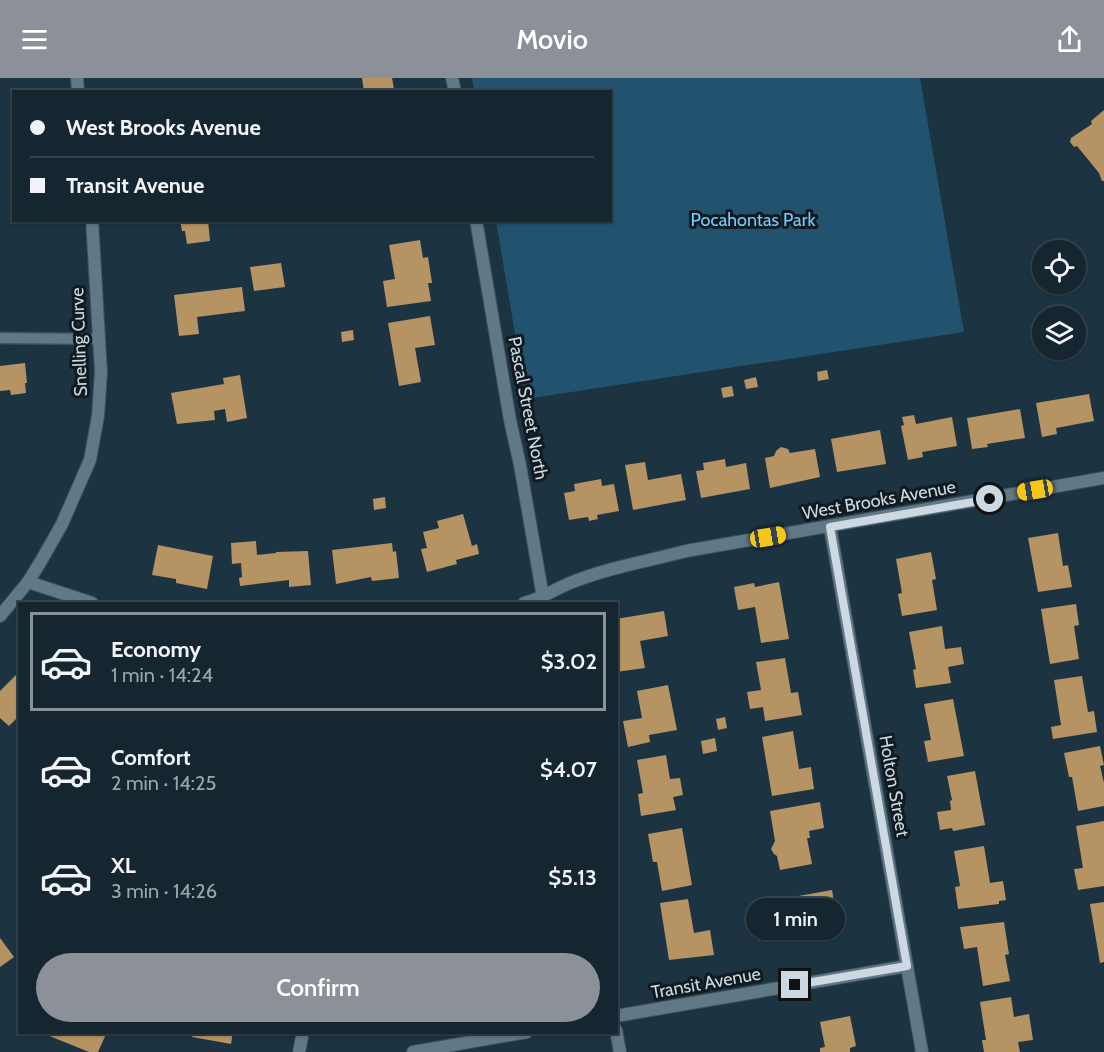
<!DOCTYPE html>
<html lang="en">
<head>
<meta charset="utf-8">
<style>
	body { margin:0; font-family:Cabin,sans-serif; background:#1e2e39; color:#f1f3f6; height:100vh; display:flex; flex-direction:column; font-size:22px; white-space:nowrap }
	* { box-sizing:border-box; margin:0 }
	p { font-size:20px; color:#9da5ab }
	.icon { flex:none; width:33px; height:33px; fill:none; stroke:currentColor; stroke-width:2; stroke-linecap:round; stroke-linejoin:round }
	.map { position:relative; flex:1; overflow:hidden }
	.details { position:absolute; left:18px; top:524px; width:600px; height:432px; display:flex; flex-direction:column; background:#152631; border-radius:0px; box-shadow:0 2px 4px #0004,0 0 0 2px #34434d }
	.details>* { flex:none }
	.top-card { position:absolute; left:12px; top:12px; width:600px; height:132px; border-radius:0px; box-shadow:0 2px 4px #0004,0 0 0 2px #34434d; display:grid; align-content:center; height:132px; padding:0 18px; background:#152631 }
	.tools { position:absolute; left:1032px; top:162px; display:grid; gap:12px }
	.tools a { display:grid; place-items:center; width:54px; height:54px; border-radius:50%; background:#152631; box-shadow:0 2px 4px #0004,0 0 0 2px #34434d; font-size:30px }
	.end { position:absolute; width:27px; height:27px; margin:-14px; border:8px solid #ccd9e2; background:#111; box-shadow:0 0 0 3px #111 }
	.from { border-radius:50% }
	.bubble { position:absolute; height:42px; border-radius:21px; background:#152631; box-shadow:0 2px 4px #0004,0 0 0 2px #34434d; font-size:20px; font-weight:600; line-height:42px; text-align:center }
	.car { position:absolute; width:18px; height:36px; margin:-18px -9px; border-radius:8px; box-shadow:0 0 4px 2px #0007; background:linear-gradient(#f5c518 24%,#345 0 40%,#f5c518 0 76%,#345 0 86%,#f5c518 0) }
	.top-card b { display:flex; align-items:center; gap:21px; height:57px; font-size:22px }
	.top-card b+b { border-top:2px solid #34434d }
	.top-card i { width:15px; height:15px; background:#f1f3f6 }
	ul { padding:10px 0 0; list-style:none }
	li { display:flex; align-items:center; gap:18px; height:99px; margin:0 12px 9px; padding:0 6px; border:3px solid transparent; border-radius:0px }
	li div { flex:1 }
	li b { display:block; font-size:22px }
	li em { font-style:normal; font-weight:600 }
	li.active { border-color:#8c9099 }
	li>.icon { width:54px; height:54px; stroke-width:1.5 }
	.primary-button { display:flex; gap:12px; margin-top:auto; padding:12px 18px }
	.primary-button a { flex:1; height:69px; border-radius:36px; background:#8c9099; color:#fff; font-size:24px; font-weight:600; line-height:69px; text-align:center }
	header { display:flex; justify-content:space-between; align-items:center; height:78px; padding:0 18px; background:#8c9099; color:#fff; font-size:27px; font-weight:600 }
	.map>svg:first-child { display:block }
</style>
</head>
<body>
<header><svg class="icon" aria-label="menu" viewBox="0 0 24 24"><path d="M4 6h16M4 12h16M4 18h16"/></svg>Movio<svg class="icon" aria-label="share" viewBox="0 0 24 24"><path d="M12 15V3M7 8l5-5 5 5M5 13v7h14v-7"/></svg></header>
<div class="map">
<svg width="1104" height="974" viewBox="0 0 1104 974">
	<rect width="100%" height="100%" fill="#1c3341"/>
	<path fill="#21536e" d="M472,0H920L964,254L526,321L496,143L610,142V14L474,13Z"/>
	<g fill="#b69363">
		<path d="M362,0H392L394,11H390V14H364Z"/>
		<path d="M1104,32V103H1102L1099,95L1077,68L1074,69L1070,64L1071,60L1092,46L1091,43Z"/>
		<path d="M180,142H208L210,163L187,166L185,153H182Z"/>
		<path d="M420,162L423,180L428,179L432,205H428L431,223L387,229L383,203L395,201L389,167Z"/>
		<path d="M281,185L285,209L254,213L250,189Z"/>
		<path d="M242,209L245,233L197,239L199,256L179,258L174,217Z"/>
		<path d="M430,238L435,267L415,270L421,304L399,308L388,245Z"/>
		<path d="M353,252L354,262L342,264L341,254Z"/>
		<path d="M25,285L27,305H25L26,315L11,317L10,312L0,313V288Z"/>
		<path d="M827,292L829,301L818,303L817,294Z"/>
		<path d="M240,297L247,340L227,344L225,331L214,333L215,342L177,346L171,315L224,306L223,300Z"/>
		<path d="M756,299L758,309L746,311L744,302Z"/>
		<path d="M732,308L734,318L723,320L721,310Z"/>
		<path d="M1089,316L1094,343L1056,350L1057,356L1042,359L1036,325Z"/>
		<path d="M1020,331L1025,360L987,366L988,369L972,371L967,340Z"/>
		<path d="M914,337L916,346L952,339L957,368L922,374L923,379L908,382L901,348L904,347L902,339Z"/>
		<path d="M880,352L886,386L837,394L831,361Z"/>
		<path d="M781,369L788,371L790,375L815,371L820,399L770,410L765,380L774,378L776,373Z"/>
		<path d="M725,381L726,389L746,385L750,411L701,420L696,393L704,392L703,385Z"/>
		<path d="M645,384L648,402L681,396L686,422L633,432L625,387Z"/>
		<path d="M601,401L602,408L614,406L619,433L597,437L598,441L589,443L588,439L569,442L564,415L575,413L574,406Z"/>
		<path d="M385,419L386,430L374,432L373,421Z"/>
		<path d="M463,436L472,468L477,466L479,476L456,482L457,486L427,494L421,471L427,470L423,454L439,450L437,443Z"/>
		<path d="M1058,455L1063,488L1068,487L1072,509L1038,514L1028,460Z"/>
		<path d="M256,463L257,477L276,475V474L308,473L311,507L289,509V502L240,508L239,500L242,499L241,485L232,486L231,465Z"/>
		<path d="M392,465L393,474L396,473L399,500L372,503L371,499L336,506L332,472Z"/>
		<path d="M158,467L213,478L207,511L176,505V501L152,497Z"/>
		<path d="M931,474L936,501L932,502L937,532L902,538L898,516L902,515L896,481Z"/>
		<path d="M779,504L789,561L761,565L755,529L738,532L734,509L754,505L755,509Z"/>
		<path d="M1076,526L1079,547L1074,548L1079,581L1050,586L1041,531Z"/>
		<path d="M664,533L668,558L640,563L645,590L616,594V541Z"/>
		<path d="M942,548L945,571L961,569L964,586L948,589L951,605L916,610L913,592L916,591L909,554Z"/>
		<path d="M785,580L791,615L798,614L802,637L765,643L763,629L750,631L747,614L761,612L756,584Z"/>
		<path d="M20,593V637L9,648L0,640V613Z"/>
		<path d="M1082,598L1088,634L1094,633L1097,654L1053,661L1051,649L1061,647L1054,602Z"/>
		<path d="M668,607L677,652L649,657L650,664L628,669L623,643L642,640L637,613Z"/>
		<path d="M953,621L964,678L928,684L924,663L931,662L924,626Z"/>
		<path d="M725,639L727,650L718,652L716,641Z"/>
		<path d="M793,653L799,691L811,689L814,711L772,718L762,659Z"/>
		<path d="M715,660L717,673L703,676L701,663Z"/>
		<path d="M1100,668L1104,687L1100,688L1104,705V728L1078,733L1072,699H1069L1064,675Z"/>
		<path d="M666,677L670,701L680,700L683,717L673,719L676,732L641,738L638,716L643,715L637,682Z"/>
		<path d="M975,693L985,747L953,753L952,750L940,752L937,734L951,732L950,723L952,722L947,698Z"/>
		<path d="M820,724L824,750L809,753L810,760H807L812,786L780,792L777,778L774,776L771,771L775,763L770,733Z"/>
		<path d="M1104,743V808L1078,812L1074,791L1083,790L1076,748Z"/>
		<path d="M682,750L692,807L662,813L657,784H653L648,756Z"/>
		<path d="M984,768L990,805L1003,803L1006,822L999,823V826L958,831L955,809L960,808L954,773Z"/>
		<path d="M832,812L839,854L805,859L803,852L788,855V858L759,863L753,826Z"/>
		<path d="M688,821L694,855L710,852L714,877L669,882L660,825Z"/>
		<path d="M1104,824V884L1100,885L1090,826Z"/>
		<path d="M1004,844L1009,876L1005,877L1010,903L983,908L977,869L964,871L960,849Z"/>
		<path d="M0,860L14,879L0,889Z"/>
		<path d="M1011,919L1014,939L1029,936L1033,962L1018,964L1020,974H984L982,962H986L980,924Z"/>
		<path d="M850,938L856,968L850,970V974H820V970L825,969L820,944Z"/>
		<path d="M48,954H107L98,974H89L47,957Z"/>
		<path d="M193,954H233L231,966L192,959Z"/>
	</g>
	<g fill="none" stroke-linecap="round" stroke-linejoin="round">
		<g stroke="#3c515e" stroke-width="13">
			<path id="service" d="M0,260L99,261"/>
		</g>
		<g stroke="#3c515e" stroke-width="14">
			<g id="minor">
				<path d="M77,0L78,14"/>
				<path d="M452,0L455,14"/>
				<path d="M476,142L510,342L520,387L544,525"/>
				<path d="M830,449L922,974"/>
				<path d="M28,504L92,525"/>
				<path d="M524,525C543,520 553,512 570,505C607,490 648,483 686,473L1104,400"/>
				<path d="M0,538L28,504L41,483L62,446L90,382L98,338L101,294L92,142"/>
				<path d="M616,938L907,888"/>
				<path d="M616,952L620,974"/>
				<path d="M299,974L303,954"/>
				<path d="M413,974L527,954"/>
			</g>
		</g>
		<use href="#service" stroke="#617886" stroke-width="10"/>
		<use href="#minor" stroke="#617886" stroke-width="12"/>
	</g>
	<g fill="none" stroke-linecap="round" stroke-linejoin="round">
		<path stroke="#ccd9e2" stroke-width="8" d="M795,907L907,888L830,449L990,421"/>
	</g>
	<g text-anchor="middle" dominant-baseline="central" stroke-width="6" stroke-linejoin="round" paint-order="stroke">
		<g font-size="18" fill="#76cbfb" stroke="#101a20">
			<text x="753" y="142">Pocahontas Park</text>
		</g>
		<g font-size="18" fill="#ccd9e2" stroke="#101a20">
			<text transform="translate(79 264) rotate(-92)">Snelling Curve</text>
			<text transform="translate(528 330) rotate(79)">Pascal Street North</text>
			<text transform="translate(879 422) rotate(-10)">West Brooks Avenue</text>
			<text transform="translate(894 708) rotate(80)">Holton Street</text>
			<text transform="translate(706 905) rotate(-10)">Transit Avenue</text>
		</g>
	</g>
</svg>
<div class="tools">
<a><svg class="icon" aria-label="locate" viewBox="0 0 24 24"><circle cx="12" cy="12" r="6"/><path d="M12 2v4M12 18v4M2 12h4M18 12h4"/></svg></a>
<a><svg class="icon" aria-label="layers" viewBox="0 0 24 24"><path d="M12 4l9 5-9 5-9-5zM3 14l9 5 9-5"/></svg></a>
</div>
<i class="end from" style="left:990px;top:421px"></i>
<i class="end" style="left:795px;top:907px"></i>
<div class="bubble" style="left:746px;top:820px;width:99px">1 min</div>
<i class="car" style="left:1035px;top:412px;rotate:260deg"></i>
<i class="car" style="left:768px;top:459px;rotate:80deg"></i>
<div class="top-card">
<b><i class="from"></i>West Brooks Avenue</b>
<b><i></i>Transit Avenue</b>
</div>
<section class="details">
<ul>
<li class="active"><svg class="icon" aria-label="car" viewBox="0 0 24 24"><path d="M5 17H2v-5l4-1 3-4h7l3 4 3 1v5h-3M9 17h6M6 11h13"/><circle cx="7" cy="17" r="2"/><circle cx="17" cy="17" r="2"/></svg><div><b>Economy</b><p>1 min · 14:24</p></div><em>$3.02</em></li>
<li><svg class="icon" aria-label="car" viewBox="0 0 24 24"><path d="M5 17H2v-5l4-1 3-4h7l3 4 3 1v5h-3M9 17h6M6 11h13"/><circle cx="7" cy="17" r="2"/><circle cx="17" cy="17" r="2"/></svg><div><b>Comfort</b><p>2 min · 14:25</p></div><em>$4.07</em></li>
<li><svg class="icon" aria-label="car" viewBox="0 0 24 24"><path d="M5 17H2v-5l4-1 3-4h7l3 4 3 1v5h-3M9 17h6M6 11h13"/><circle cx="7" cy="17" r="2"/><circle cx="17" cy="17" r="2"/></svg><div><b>XL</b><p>3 min · 14:26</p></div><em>$5.13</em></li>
</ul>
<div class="primary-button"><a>Confirm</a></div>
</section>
</div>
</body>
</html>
